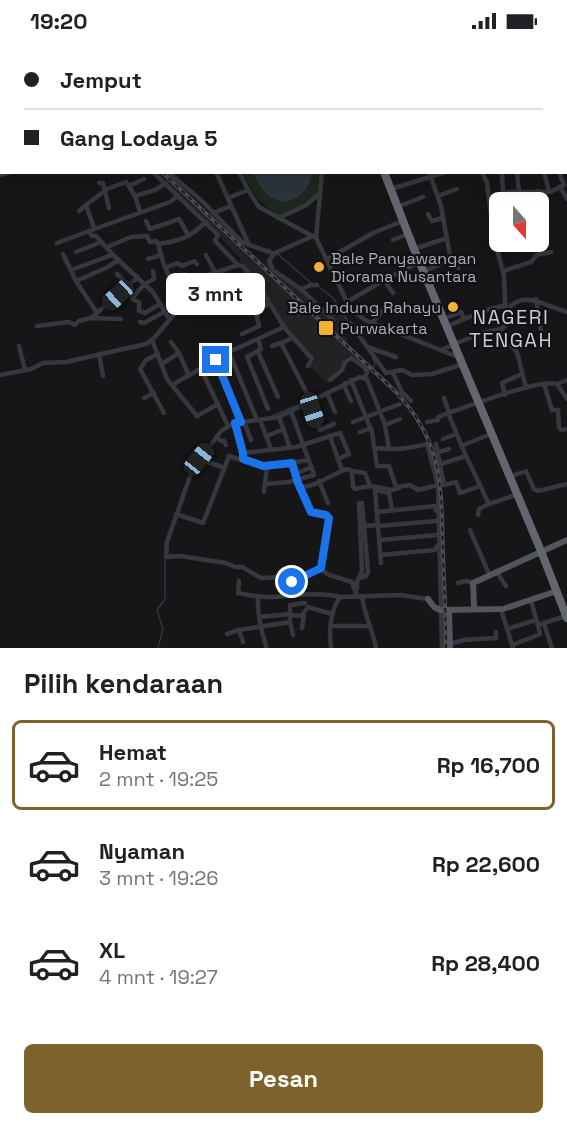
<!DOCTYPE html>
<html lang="id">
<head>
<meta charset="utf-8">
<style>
	body { margin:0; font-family:"Space Grotesk",sans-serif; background:#f6f6f6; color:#202124; height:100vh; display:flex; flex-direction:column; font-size:22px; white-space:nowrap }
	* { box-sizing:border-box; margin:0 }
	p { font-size:20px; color:#757577 }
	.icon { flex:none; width:33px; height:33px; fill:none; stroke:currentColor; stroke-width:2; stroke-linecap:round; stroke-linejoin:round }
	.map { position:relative; height:606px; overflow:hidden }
	.panel { display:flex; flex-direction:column; background:#fff; flex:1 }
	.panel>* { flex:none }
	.banner { position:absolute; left:0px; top:0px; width:567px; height:132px; box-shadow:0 6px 24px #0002; display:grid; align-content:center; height:132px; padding:0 24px; background:#fff }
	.needle { width:39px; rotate:159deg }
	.controls { position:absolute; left:489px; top:150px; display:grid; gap:12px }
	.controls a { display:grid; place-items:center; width:60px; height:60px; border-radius:9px; background:#fff; box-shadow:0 6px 24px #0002; font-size:30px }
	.end { position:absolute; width:27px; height:27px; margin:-14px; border:8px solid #1a73e8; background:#fff; box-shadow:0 0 0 3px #fff }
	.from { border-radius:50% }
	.bubble { position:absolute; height:42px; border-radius:9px; background:#fff; box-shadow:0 6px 24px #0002; font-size:20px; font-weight:700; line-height:42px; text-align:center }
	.car { position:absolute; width:18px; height:36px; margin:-18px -9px; border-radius:8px; box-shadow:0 0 4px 2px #0007; background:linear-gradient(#222 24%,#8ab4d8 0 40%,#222 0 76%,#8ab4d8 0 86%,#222 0) }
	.banner b { display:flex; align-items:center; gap:21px; height:57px; font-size:22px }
	.banner b+b { border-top:2px solid #e0e0e0 }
	.banner i { width:15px; height:15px; background:#202124 }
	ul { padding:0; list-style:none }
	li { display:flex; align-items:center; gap:18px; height:90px; margin:0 12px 9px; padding:0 12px; border:3px solid transparent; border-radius:9px }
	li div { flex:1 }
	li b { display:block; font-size:22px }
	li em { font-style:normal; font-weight:700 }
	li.active { border-color:#7e622b }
	li>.icon { width:54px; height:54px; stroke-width:1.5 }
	h2 { padding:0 24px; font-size:27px; line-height:72px }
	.cta { display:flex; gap:12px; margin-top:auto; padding:12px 24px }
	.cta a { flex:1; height:69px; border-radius:9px; background:#7e622b; color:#fff; font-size:24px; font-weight:700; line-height:69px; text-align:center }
	.status { display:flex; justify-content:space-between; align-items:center; height:42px; padding:0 30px; background:#fff; direction:ltr }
	.status svg { height:16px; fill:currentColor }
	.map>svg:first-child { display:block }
</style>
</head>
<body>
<div class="status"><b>19:20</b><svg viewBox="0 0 49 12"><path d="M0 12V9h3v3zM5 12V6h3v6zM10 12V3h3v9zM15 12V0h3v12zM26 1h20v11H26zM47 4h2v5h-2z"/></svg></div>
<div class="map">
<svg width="567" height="606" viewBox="0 0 567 606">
	<rect width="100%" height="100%" fill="#161618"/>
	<path fill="#222225" d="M155,131H165L242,204L291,240L327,273L329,270L332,272L339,265L349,282L341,290L348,297L346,300L376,328L372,331L348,313L343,318L345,320L326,340L310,325L315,318L288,289L256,237L259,234L257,232L254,236L239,218L240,216L220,195L216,188Z"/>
	<path fill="#1e261f" d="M243,131H320L317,152L303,163L279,173C259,162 253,151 243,131Z"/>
	<path fill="#2c353c" d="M312,130C311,147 292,167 274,157C264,152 257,140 253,131Z"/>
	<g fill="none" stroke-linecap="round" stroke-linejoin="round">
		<g stroke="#2c353c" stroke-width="1.5">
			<path d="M82,2L83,0"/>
			<path d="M268,207L279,213L311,241"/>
			<path d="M318,244L333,256L348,279"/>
			<path d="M372,315L375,321L374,325"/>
			<path d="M272,374L300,362"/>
			<path d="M200,413L208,403"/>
			<path d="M158,606L163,587L157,568L165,557V516"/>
		</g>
		<path stroke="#2c353c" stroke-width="4.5" d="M14,2V0"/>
		<g stroke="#37383d" stroke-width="4.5">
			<path d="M1,0L3,2"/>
			<path d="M24,0L25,2"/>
			<path d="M30,0L31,2"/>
			<path d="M134,0L135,2"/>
			<path d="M186,0V2"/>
			<path d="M235,0V2"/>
			<path d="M263,0V2"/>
			<path d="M359,0L360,2"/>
			<path d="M421,0V2"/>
			<path d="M16,2L17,0"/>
			<path d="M105,2L107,1"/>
			<path d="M143,2L146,0"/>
			<path d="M566,25H567"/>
			<path d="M566,65L567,64"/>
			<path d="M566,96L567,95"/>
			<path d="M153,130L218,193L215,199L238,223L243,224L261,247L284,285L312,317L308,324"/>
			<path d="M168,130L202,159L242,200L274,212"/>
			<path d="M216,130L249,203"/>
			<path d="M239,130L248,148L259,165L316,196L347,260L354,270L365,278L458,315"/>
			<path d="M429,130L441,164L450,214"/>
			<path d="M505,130L502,132L503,150H550L560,145L567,157"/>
			<path d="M517,130L519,150"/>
			<path d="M544,130L549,149"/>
			<path d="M559,130L564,143L560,145"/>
			<path d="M0,133L10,130"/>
			<path d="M99,141H103L109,166"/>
			<path d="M129,144L144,137"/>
			<path d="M391,147L446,130"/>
			<path d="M537,149L538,160"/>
			<path d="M135,154L140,169"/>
			<path d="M438,154L457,147"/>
			<path d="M228,156L248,148"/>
			<path d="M86,163L107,147L126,140L135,154L155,148L166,141"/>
			<path d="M490,164L500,163"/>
			<path d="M397,165L423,155"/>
			<path d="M538,165L540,184"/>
			<path d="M79,169L86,163L94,186"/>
			<path d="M213,171L231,164"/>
			<path d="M428,172L432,179L442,176"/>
			<path d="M278,176L305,164L319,152"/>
			<path d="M146,179L150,187L179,177L189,194"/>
			<path d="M313,194L275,211L269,219L273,228L301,247L333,278"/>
			<path d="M316,196L322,130"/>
			<path d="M393,198L408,192"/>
			<path d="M57,201L89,189"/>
			<path d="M158,202L163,220L181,263"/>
			<path d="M107,205L131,195L147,194L150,200L156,199L158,202C180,199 189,196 206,180"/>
			<path d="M414,207L447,196"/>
			<path d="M76,210L101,200"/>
			<path d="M63,212L76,239L97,271"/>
			<path d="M206,213L215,230"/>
			<path d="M148,217L161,213"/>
			<path d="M327,217L375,190L403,179"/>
			<path d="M165,226L177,221L182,224L194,219L197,222"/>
			<path d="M71,228L112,213"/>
			<path d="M153,229L154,237C145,241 137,249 132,257L139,260V269L145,271L160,262"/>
			<path d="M424,229L444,221H456L458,226"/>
			<path d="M503,229L531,220L537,213L551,210"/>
			<path d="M117,232L129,243"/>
			<path d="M184,232L191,251"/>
			<path d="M211,232L218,247"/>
			<path d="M384,238L393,251"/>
			<path d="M76,239L106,226L119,218"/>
			<path d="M248,246L257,241"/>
			<path d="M301,247L311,243H317"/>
			<path d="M536,257L542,296"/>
			<path d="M347,260L384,238L420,220"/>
			<path d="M506,270C522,245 546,265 567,270"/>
			<path d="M448,275L461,270L464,277L490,267L506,263"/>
			<path d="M91,276L121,277"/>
			<path d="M169,277L153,250L114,214L96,194H92L89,189L170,160L178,154"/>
			<path d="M140,280L144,281L164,270"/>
			<path d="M350,281L386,331L402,328L412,333L432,332L463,322"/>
			<path d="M372,281L385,266L393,264"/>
			<path d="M37,284L69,280L75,283L79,279L91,276L138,235"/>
			<path d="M446,285L464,277"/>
			<path d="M497,288L517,310L526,346"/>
			<path d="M242,292L259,284L255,266L270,262"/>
			<path d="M292,296L281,301L311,359"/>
			<path d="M258,297L261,307L247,315L268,367"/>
			<path d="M152,298L167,337L197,374L218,362"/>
			<path d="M171,300L179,311"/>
			<path d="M19,304L25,328"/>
			<path d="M272,304L281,301"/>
			<path d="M367,305L396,315"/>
			<path d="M443,307L481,291L502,287L506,282L504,234L494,196L487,141L482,130"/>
			<path d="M229,310L257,378"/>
			<path d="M258,310L278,355"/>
			<path d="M99,312L103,334"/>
			<path d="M158,312L146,318L140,327L164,371"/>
			<path d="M216,318L241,380"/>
			<path d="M162,322L179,311L189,334"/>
			<path d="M201,327L228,384"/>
			<path d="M393,331L402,350L411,359"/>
			<path d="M0,333L31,327L43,321L66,320L146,302L155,295L204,237L211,232L238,223"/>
			<path d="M330,338L342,328L345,320L351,316L364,325L367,330L365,335"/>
			<path d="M351,338L372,390L377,424H389L396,445L410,443L418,448L438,443"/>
			<path d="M345,341V346L351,359"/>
			<path d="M544,342L552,368H558L559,386L561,388L567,387"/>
			<path d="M557,342L567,338"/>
			<path d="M172,343L229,310L284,285"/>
			<path d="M327,351L335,370"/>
			<path d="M505,353L502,341L522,332"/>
			<path d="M144,356L154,351"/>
			<path d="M444,356L449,371"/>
			<path d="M308,360L320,388L334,382"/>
			<path d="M279,375L290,406"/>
			<path d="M260,378L271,407"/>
			<path d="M244,380L251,398"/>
			<path d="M353,380L400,362"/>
			<path d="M427,380L438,378V375L448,371"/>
			<path d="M235,381L243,412"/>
			<path d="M385,383L400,377"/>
			<path d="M360,390L371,386"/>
			<path d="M267,394L284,387"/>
			<path d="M330,394L338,417"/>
			<path d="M216,395L221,399H224L226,403"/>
			<path d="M443,397L456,392"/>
			<path d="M436,402L444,443L456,440L460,451L480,444"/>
			<path d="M461,404L491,392"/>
			<path d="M389,407C402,408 414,405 427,402L438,443L442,606"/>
			<path d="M439,410L449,407"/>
			<path d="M243,411L296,405L340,391L349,412L338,417L342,428"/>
			<path d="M199,417L225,426"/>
			<path d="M292,421L298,441L311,470L326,473L329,476L322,521V528L329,533L352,540L357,554"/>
			<path d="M441,422L466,414"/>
			<path d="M352,429L365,431L370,444"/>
			<path d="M295,432L312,425"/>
			<path d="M509,435L526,429L534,447L538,449L567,442"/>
			<path d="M319,439L328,461"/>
			<path d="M266,442L289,440L314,433L291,369"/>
			<path d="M300,446L315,442L346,427L352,429L353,445L355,447L370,444L392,448L399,446"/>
			<path d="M264,450L267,425"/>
			<path d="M516,453L489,462L466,414L448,371C468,365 540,336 557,342L567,357"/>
			<path d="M359,461H362L368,530L366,534L360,536"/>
			<path d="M377,470L435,464L436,469"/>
			<path d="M176,472L203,481L229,414L263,425L309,418"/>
			<path d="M478,473L479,467L489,462"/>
			<path d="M362,484L378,483"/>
			<path d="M378,484L436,479"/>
			<path d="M470,488L489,532"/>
			<path d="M380,498L437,493"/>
			<path d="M380,513L435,508L437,504"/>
			<path d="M381,521L375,448L389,451L392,468"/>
			<path d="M321,526L292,540L281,535L261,536L242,525H235L226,521L180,514L166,515L167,500L193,426L222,388L235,381L279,375L360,335L367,337L385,383L389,407L375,406"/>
			<path d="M496,529L506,544"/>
			<path d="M239,539L238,551C248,553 257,555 267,555C291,555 316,549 340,555"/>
			<path d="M458,541L466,539L473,541"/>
			<path d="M357,547V540L362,529L359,461"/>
			<path d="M362,554C364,573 373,588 376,606"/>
			<path d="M258,555C257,572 261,588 266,604"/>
			<path d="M531,559L538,583L566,574"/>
			<path d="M501,567L513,606"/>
			<path d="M290,573L304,574L302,586"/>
			<path d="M302,573L308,565L332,572"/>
			<path d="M259,575L290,572"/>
			<path d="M290,580L293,593"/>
			<path d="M544,582L552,606"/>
			<path d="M330,584H370"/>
			<path d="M507,587L536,578"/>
			<path d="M227,592L239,588"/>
			<path d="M243,600L239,588L290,580V563L305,561"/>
			<path d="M450,602L464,598L496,596V590"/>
			<path d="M512,603L538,593L540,592L538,583"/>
			<path d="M331,606C329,589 329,570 340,555L400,553L428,557"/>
		</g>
		<g stroke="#53555c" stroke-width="6">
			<path d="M428,557L434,565L440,568L503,567L557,549"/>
			<path d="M474,564L473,541L567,498"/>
			<path d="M449,568L450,606"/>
		</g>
		<g stroke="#63666e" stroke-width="8">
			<path d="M329,0L330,2"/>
			<path d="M384,130L414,207L541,509L567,576"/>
		</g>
		<g stroke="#4a4c52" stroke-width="4">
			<g id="rail">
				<path d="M27,0L28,2"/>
				<path d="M162,130L395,349C444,401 441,443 443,510C444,542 446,574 446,606"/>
			</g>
		</g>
		<use href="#rail" stroke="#111113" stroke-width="1.5" stroke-dasharray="4.5" stroke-linecap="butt"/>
	</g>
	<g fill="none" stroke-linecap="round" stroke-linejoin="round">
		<path stroke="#1a73e8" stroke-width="8" d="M216,318L241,380L235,381L243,411V417L263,424L292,421L298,441L311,470L326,473L329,476L321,526L292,540"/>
	</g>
	<g fill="#f2b134" stroke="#111113" stroke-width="2">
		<circle cx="319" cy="225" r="6"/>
		<circle cx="453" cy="265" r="6"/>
		<rect x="318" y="278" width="16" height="16" rx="3"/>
	</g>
	<g text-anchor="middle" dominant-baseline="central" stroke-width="4.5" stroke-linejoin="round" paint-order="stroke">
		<g font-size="16" fill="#a8adb8" stroke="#111113" text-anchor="start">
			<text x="331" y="216">Bale Panyawangan<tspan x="331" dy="18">Diorama Nusantara</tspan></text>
			<text x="441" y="265" text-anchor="end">Bale Indung Rahayu</text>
			<text x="340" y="286">Purwakarta</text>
		</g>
		<g font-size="20" letter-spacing="1.5" fill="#c9ccd4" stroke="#111113">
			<text x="511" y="275">NAGERI<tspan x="511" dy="23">TENGAH</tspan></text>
		</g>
	</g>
</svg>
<div class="controls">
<a><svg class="needle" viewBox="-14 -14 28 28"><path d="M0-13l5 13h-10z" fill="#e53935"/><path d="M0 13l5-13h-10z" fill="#757577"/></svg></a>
</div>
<i class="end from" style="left:292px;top:540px"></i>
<i class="end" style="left:216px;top:318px"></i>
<div class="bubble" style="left:166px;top:231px;width:99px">3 mnt</div>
<i class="car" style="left:118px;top:253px;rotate:227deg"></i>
<i class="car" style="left:312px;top:368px;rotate:162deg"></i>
<i class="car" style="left:199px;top:417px;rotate:39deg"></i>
<div class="banner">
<b><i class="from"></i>Jemput</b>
<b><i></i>Gang Lodaya 5</b>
</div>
</div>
<section class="panel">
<h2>Pilih kendaraan</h2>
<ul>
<li class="active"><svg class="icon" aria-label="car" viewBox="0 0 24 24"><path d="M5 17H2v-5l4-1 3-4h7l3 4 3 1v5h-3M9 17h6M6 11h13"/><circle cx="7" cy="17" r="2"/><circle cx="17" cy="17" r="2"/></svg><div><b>Hemat</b><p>2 mnt · 19:25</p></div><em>Rp 16,700</em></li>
<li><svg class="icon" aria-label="car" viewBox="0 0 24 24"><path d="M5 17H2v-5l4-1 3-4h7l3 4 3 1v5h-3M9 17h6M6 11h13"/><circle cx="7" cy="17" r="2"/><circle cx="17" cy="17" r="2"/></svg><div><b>Nyaman</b><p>3 mnt · 19:26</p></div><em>Rp 22,600</em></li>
<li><svg class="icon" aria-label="car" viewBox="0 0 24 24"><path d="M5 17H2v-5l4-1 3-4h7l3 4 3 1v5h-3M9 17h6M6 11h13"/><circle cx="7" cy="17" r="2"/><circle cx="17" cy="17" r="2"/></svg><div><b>XL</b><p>4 mnt · 19:27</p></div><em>Rp 28,400</em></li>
</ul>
<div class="cta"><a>Pesan</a></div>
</section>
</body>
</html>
